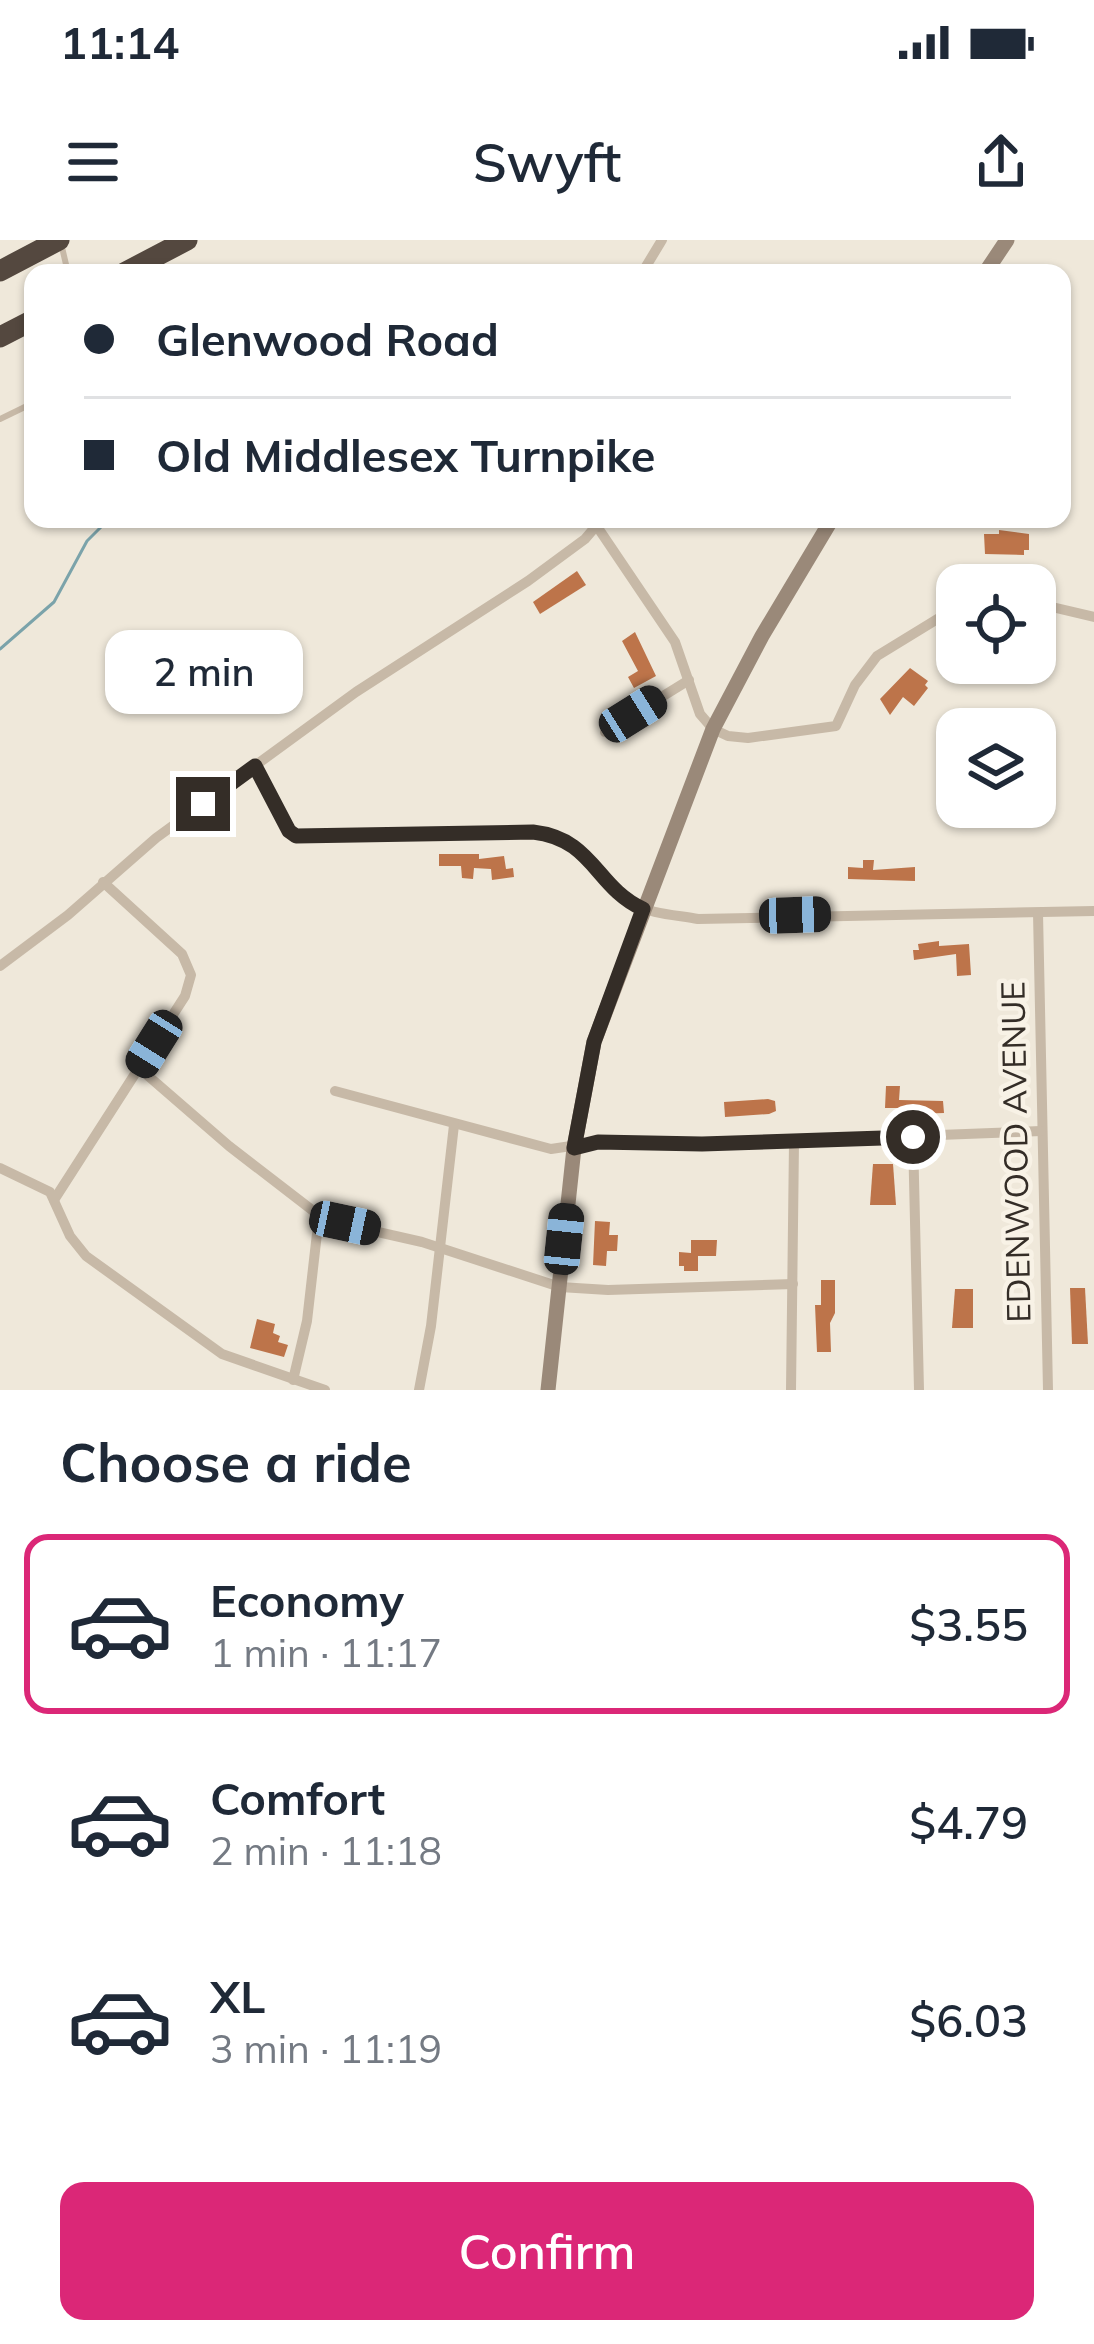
<!DOCTYPE html>
<html lang="en">
<head>
<meta charset="utf-8">
<style>
	body { margin:0; font-family:Mulish,sans-serif; background:#f2f2f3; color:#1f2937; height:100vh; display:flex; flex-direction:column; font-size:45px; white-space:nowrap }
	* { box-sizing:border-box; margin:0 }
	p { font-size:39px; color:#747a83 }
	.icon { flex:none; width:66px; height:66px; fill:none; stroke:currentColor; stroke-width:2; stroke-linecap:round; stroke-linejoin:round }
	.map { position:relative; height:1150px; overflow:hidden }
	.details { display:flex; flex-direction:column; background:#fff; flex:1 }
	.details>* { flex:none }
	.top-card { position:absolute; left:24px; top:24px; width:1047px; height:264px; border-radius:24px; box-shadow:0 3px 9px #0004; display:grid; align-content:center; height:264px; padding:0 60px; background:#fff }
	.tools { position:absolute; left:936px; top:324px; display:grid; gap:24px }
	.tools a { display:grid; place-items:center; width:120px; height:120px; border-radius:24px; background:#fff; box-shadow:0 3px 9px #0004; font-size:60px }
	.end { position:absolute; width:54px; height:54px; margin:-27px; border:15px solid #342d27; background:#fff; box-shadow:0 0 0 6px #fff }
	.from { border-radius:50% }
	.bubble { position:absolute; height:84px; border-radius:24px; background:#fff; box-shadow:0 3px 9px #0004; font-size:39px; font-weight:600; line-height:84px; text-align:center }
	.car { position:absolute; width:36px; height:72px; margin:-36px -18px; border-radius:15px; box-shadow:0 0 9px 3px #0007; background:linear-gradient(#222 24%,#8ab4d8 0 40%,#222 0 76%,#8ab4d8 0 86%,#222 0) }
	.top-card b { display:flex; align-items:center; gap:42px; height:114px; font-size:45px }
	.top-card b+b { border-top:3px solid #e0e1e3 }
	.top-card i { width:30px; height:30px; background:#1f2937 }
	ul { padding:0; list-style:none }
	li { display:flex; align-items:center; gap:36px; height:180px; margin:0 24px 18px; padding:0 36px; border:6px solid transparent; border-radius:24px }
	li div { flex:1 }
	li b { display:block; font-size:45px }
	li em { font-style:normal; font-weight:600 }
	li.selected { border-color:#db2777 }
	li>.icon { width:108px; height:108px; stroke-width:1.5 }
	h2 { padding:0 60px; font-size:54px; line-height:144px }
	.primary-button { display:flex; gap:24px; margin-top:auto; padding:24px 60px }
	.primary-button a { flex:1; height:138px; border-radius:24px; background:#db2777; color:#fff; font-size:48px; font-weight:600; line-height:138px; text-align:center }
	.status { display:flex; justify-content:space-between; align-items:center; height:84px; padding:0 60px; background:#fff; direction:ltr }
	.status svg { height:33px; fill:currentColor }
	header { display:flex; justify-content:space-between; align-items:center; height:156px; padding:0 60px; background:#fff; font-size:54px; font-weight:600 }
	.map>svg:first-child { display:block }
</style>
</head>
<body>
<div class="status"><b>11:14</b><svg viewBox="0 0 49 12"><path d="M0 12V9h3v3zM5 12V6h3v6zM10 12V3h3v9zM15 12V0h3v12zM26 1h20v11H26zM47 4h2v5h-2z"/></svg></div>
<header><svg class="icon" aria-label="menu" viewBox="0 0 24 24"><path d="M4 6h16M4 12h16M4 18h16"/></svg>Swyft<svg class="icon" aria-label="share" viewBox="0 0 24 24"><path d="M12 15V3M7 8l5-5 5 5M5 13v7h14v-7"/></svg></header>
<div class="map">
<svg width="1094" height="1150" viewBox="0 0 1094 1150">
	<rect width="100%" height="100%" fill="#efe8da"/>
	<g fill="none" stroke-linecap="round" stroke-linejoin="round">
		<path stroke="#7ba3aa" stroke-width="3" d="M0,409L54,362L87,301L109,279"/>
	</g>
	<g fill="#bd744a">
		<path d="M999,290L1029,294V310H1024V315L985,314L984,294H999Z"/>
		<path d="M577,331L586,345L540,374L533,362Z"/>
		<path d="M635,392L656,436L634,448L628,437L638,431L622,401Z"/>
		<path d="M910,428L928,441L925,445L928,448L914,466L903,457L890,475L880,459Z"/>
		<path d="M439,614H479V619L504,616L506,629L513,628L514,637L492,640L491,629L474,628L473,639L462,638L461,626H439Z"/>
		<path d="M863,620H874L873,630L915,627V641L848,639V627L863,628Z"/>
		<path d="M939,701V706L969,704L971,735L957,736L956,714L914,720L913,710H919L918,704Z"/>
		<path d="M886,846H900L899,860L943,861L944,873L914,874L906,868H885Z"/>
		<path d="M768,859L775,861L776,871L769,874L725,877L724,862Z"/>
		<path d="M873,924H893L896,965H870Z"/>
		<path d="M595,981L610,982L609,995H618L617,1011H607L606,1026L593,1025Z"/>
		<path d="M691,1000H717L716,1016H698V1031H684V1026H679V1012L691,1013Z"/>
		<path d="M821,1040H835V1073L830,1083L831,1112H817L815,1065H821Z"/>
		<path d="M1070,1048H1085L1088,1104H1072Z"/>
		<path d="M955,1049H973V1088H952Z"/>
		<path d="M257,1079L275,1084L273,1093L280,1096L278,1102L288,1105L284,1117L250,1108Z"/>
	</g>
	<g fill="none" stroke-linecap="round" stroke-linejoin="round">
		<g stroke="#c7b9a7" stroke-width="6">
			<path d="M61,3L68,33"/>
			<path d="M0,179L33,163"/>
		</g>
		<g stroke="#c7b9a7" stroke-width="10">
			<path d="M642,33L662,0"/>
			<path d="M592,279L675,402L700,474L713,489L728,496L748,498L836,486L855,445L877,416L957,367"/>
			<path d="M1035,363L1094,377"/>
			<path d="M605,492L689,440"/>
			<path d="M255,526L289,591L297,596L549,594C593,607 597,644 631,663C650,674 677,675 698,679L1094,671"/>
			<path d="M1038,673L1048,1150"/>
			<path d="M0,726L68,675L156,598L356,452L528,341L585,299L602,279"/>
			<path d="M139,828L229,906L325,980L422,1002L560,1047L608,1050L793,1044"/>
			<path d="M335,851L551,909L598,902L702,904L1041,891"/>
			<path d="M913,897L919,1150"/>
			<path d="M0,928L50,952L70,996L86,1016L222,1114L325,1150"/>
			<path d="M54,960L185,756L191,735L182,714L103,642"/>
			<path d="M293,1140L307,1081L319,976"/>
			<path d="M419,1150L431,1086L454,885"/>
			<path d="M791,1150L794,902"/>
		</g>
		<g stroke="#9a8979" stroke-width="15">
			<path d="M985,33L1007,0"/>
			<path d="M548,1150L574,908L594,802L713,489L762,396L832,279"/>
		</g>
		<g stroke="#54483f" stroke-width="21">
			<path d="M0,31L59,0"/>
			<path d="M124,33L187,0"/>
			<path d="M0,97L33,80"/>
		</g>
	</g>
	<g fill="none" stroke-linecap="round" stroke-linejoin="round">
		<path stroke="#342d27" stroke-width="15" d="M203,564L255,526L289,591L296,596L533,592C594,599 595,647 643,669L594,802L574,908L598,902L702,904L913,897"/>
	</g>
	<g text-anchor="middle" dominant-baseline="central" stroke-width="9" stroke-linejoin="round" paint-order="stroke">
		<g font-size="33" fill="#342d27" stroke="#f8f2e6">
			<text transform="translate(1015 912) rotate(-91)">EDENWOOD AVENUE</text>
		</g>
	</g>
</svg>
<div class="tools">
<a><svg class="icon" aria-label="locate" viewBox="0 0 24 24"><circle cx="12" cy="12" r="6"/><path d="M12 2v4M12 18v4M2 12h4M18 12h4"/></svg></a>
<a><svg class="icon" aria-label="layers" viewBox="0 0 24 24"><path d="M12 4l9 5-9 5-9-5zM3 14l9 5 9-5"/></svg></a>
</div>
<i class="end from" style="left:913px;top:897px"></i>
<i class="end" style="left:203px;top:564px"></i>
<div class="bubble" style="left:105px;top:390px;width:198px">2 min</div>
<i class="car" style="left:633px;top:474px;rotate:58deg"></i>
<i class="car" style="left:795px;top:675px;rotate:88deg"></i>
<i class="car" style="left:154px;top:804px;rotate:212deg"></i>
<i class="car" style="left:345px;top:983px;rotate:102deg"></i>
<i class="car" style="left:564px;top:999px;rotate:6deg"></i>
<div class="top-card">
<b><i class="from"></i>Glenwood Road</b>
<b><i></i>Old Middlesex Turnpike</b>
</div>
</div>
<section class="details">
<h2>Choose a ride</h2>
<ul>
<li class="selected"><svg class="icon" aria-label="car" viewBox="0 0 24 24"><path d="M5 17H2v-5l4-1 3-4h7l3 4 3 1v5h-3M9 17h6M6 11h13"/><circle cx="7" cy="17" r="2"/><circle cx="17" cy="17" r="2"/></svg><div><b>Economy</b><p>1 min · 11:17</p></div><em>$3.55</em></li>
<li><svg class="icon" aria-label="car" viewBox="0 0 24 24"><path d="M5 17H2v-5l4-1 3-4h7l3 4 3 1v5h-3M9 17h6M6 11h13"/><circle cx="7" cy="17" r="2"/><circle cx="17" cy="17" r="2"/></svg><div><b>Comfort</b><p>2 min · 11:18</p></div><em>$4.79</em></li>
<li><svg class="icon" aria-label="car" viewBox="0 0 24 24"><path d="M5 17H2v-5l4-1 3-4h7l3 4 3 1v5h-3M9 17h6M6 11h13"/><circle cx="7" cy="17" r="2"/><circle cx="17" cy="17" r="2"/></svg><div><b>XL</b><p>3 min · 11:19</p></div><em>$6.03</em></li>
</ul>
<div class="primary-button"><a>Confirm</a></div>
</section>
</body>
</html>
